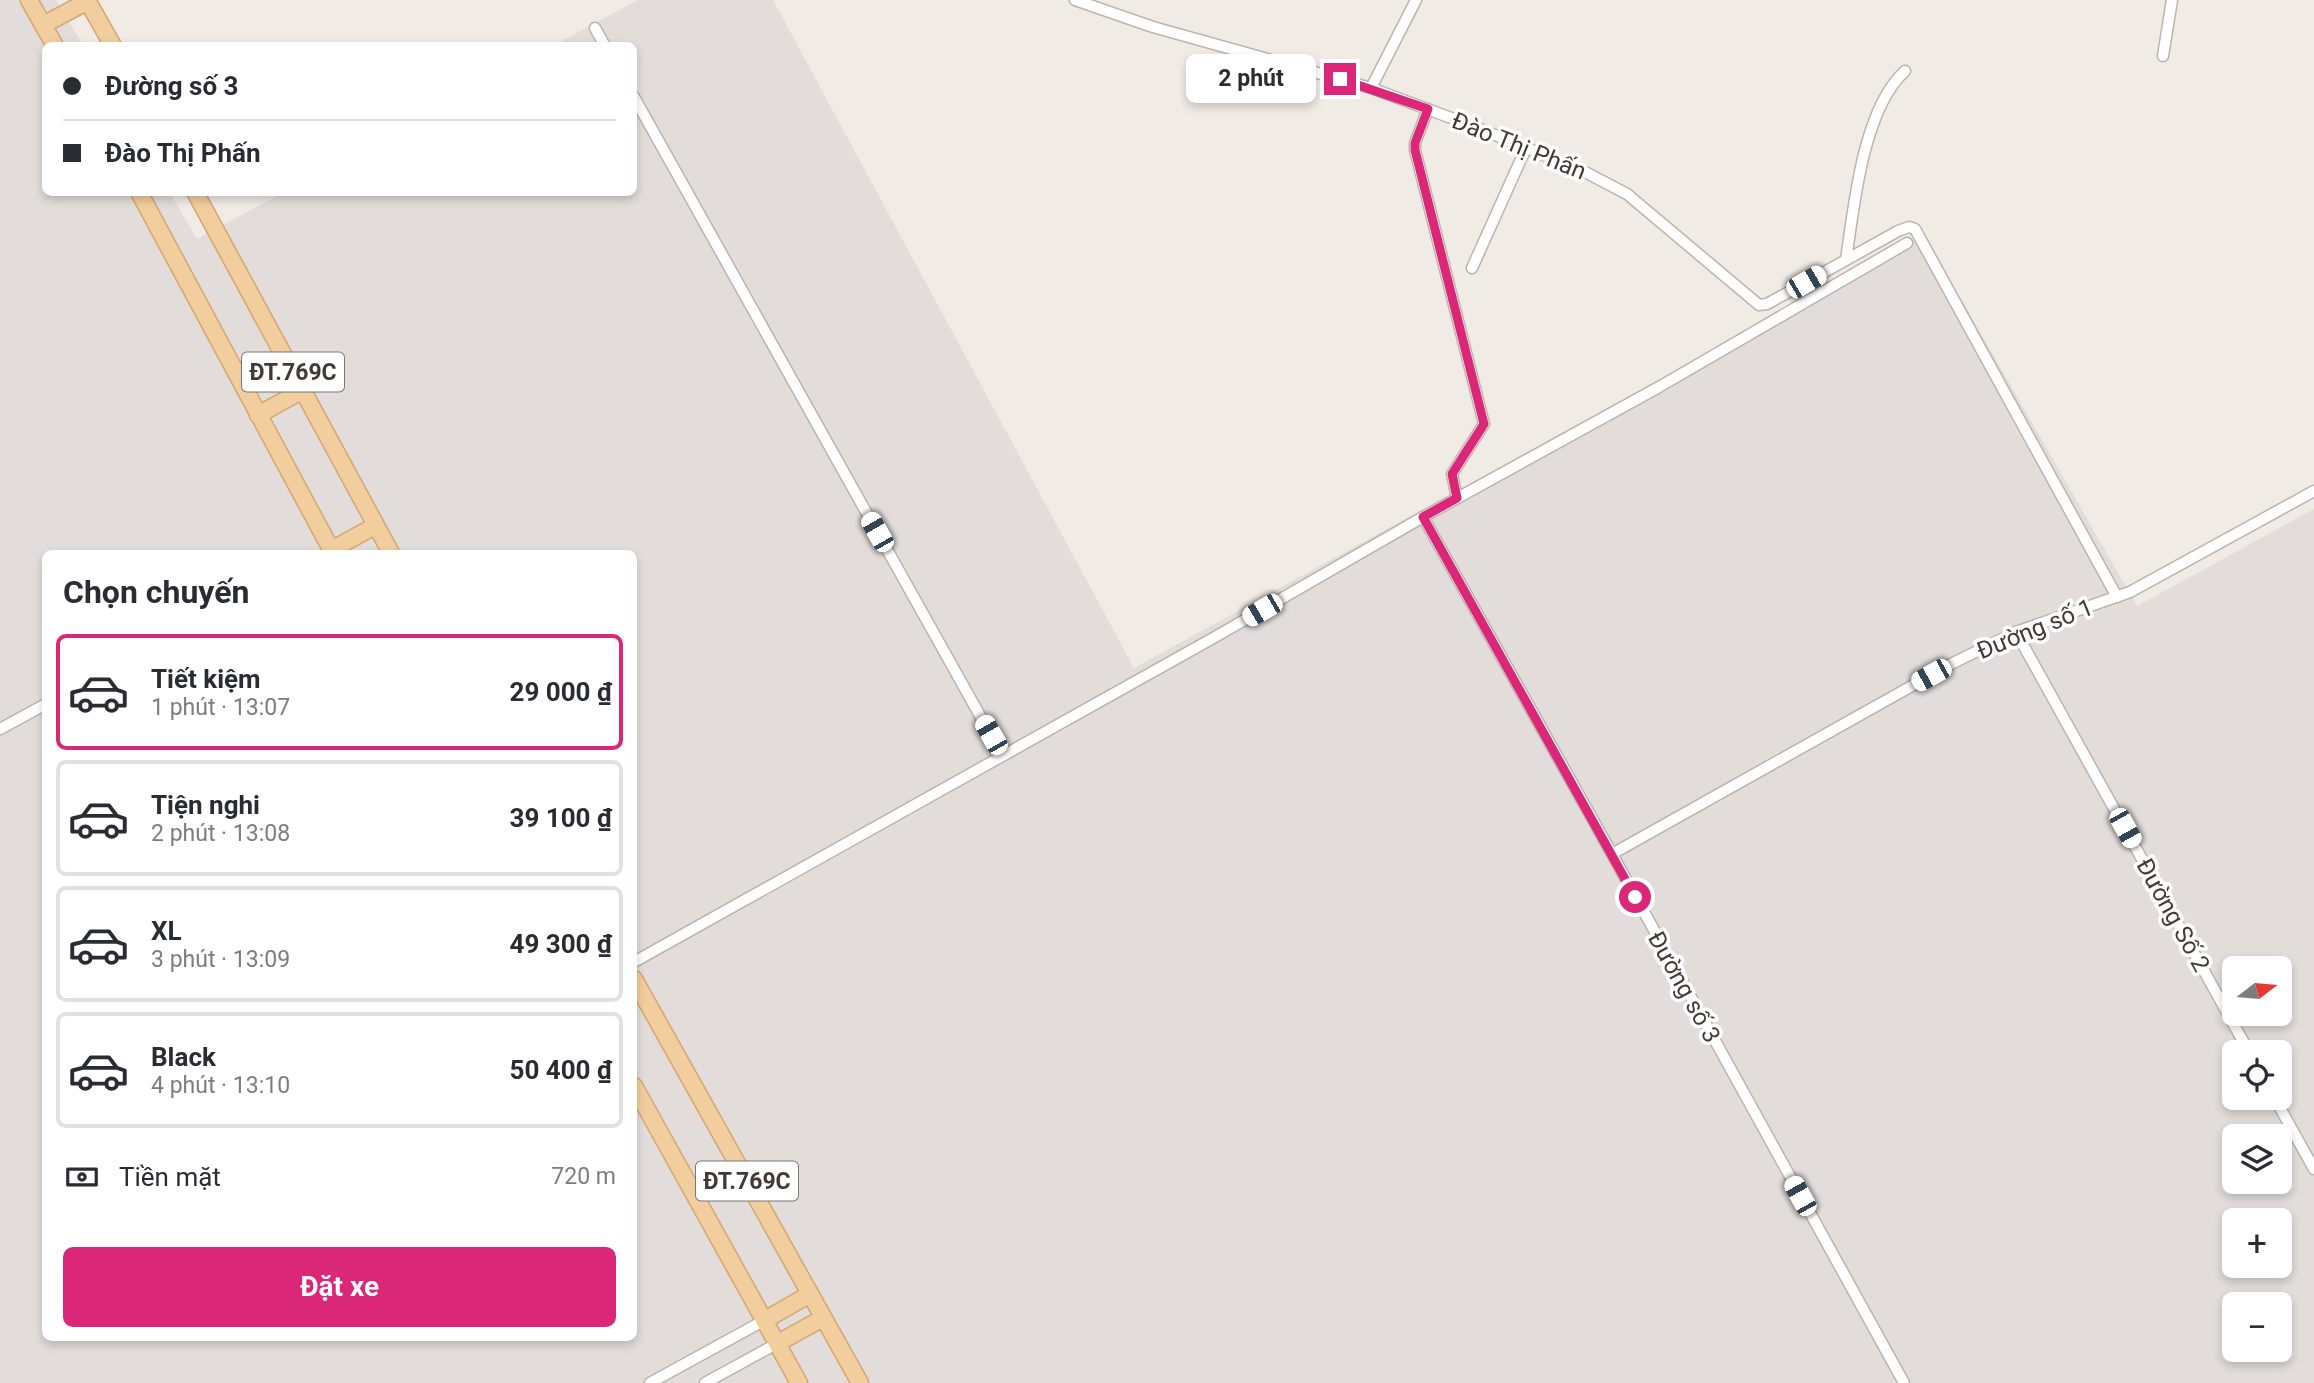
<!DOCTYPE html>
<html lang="vi">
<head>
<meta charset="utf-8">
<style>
	body { margin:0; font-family:Roboto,sans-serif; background:#f7f7f7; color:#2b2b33; height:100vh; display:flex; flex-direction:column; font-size:26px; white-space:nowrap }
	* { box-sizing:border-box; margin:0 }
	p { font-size:23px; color:#7c7c81 }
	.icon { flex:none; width:38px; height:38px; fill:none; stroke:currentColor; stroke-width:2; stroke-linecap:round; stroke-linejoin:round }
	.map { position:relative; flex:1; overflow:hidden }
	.panel { position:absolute; left:42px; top:550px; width:595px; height:791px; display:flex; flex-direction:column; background:#fff; border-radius:10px; box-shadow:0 4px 10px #0003 }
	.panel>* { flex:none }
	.top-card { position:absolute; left:42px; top:42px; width:595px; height:154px; border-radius:10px; box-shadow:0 4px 10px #0003; display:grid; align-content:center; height:154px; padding:0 21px; background:#fff }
	.needle { width:46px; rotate:74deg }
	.controls { position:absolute; left:2222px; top:956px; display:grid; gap:14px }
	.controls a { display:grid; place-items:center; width:70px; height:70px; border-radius:10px; background:#fff; box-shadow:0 4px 10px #0003; font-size:35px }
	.end { position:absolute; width:32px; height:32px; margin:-16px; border:9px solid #db2777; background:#fff; box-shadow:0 0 0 4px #fff }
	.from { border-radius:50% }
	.bubble { position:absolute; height:49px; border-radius:10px; background:#fff; box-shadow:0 4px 10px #0003; font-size:23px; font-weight:700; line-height:49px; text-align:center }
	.car { position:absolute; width:21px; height:42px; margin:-21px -10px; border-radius:9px; box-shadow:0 0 5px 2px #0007; background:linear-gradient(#fff 24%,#345 0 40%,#fff 0 76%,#345 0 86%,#fff 0) }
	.top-card b { display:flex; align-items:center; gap:24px; height:66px; font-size:26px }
	.top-card b+b { border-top:2px solid #e1e1e2 }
	.top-card i { width:18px; height:18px; background:#2b2b33 }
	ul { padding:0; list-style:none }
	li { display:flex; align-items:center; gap:21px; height:116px; margin:0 14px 10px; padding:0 7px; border:4px solid #e1e1e2; border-radius:10px }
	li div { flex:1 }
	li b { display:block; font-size:26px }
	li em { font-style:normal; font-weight:700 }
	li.current { border-color:#db2777 }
	li>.icon { width:63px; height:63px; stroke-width:1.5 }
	h2 { padding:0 21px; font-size:32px; line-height:84px }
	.pay { display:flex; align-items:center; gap:18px; height:77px; padding:0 21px; font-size:26px }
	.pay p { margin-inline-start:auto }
	.cta { display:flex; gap:14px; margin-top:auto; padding:14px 21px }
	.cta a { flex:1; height:80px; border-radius:10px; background:#db2777; color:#fff; font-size:28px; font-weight:700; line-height:80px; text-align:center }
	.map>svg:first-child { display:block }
</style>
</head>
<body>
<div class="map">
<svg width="2314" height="1383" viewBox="0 0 2314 1383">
	<rect width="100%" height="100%" fill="#f0ebe5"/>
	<path fill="#e2ddda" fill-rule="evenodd" d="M0,0H56L83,45L46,46V192L170,193L197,239L282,193L634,192V46L554,45L638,0H773L1134,668L1924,234L2137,606L2314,509V1383H0ZM46,553H634V1337H46ZM2235,968H2280V1013H2235ZM2235,1052H2280V1097H2235ZM2235,1136H2280V1181H2235ZM2235,1220H2280V1265H2235ZM2235,1304H2280V1349H2235Z"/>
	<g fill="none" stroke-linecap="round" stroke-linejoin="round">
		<g stroke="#bdb4ac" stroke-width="13">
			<g id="minor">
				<path d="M1075,0L1153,27L1371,88L1478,128L1585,172L1627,194L1759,305L1767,304L1898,231L1909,227L1915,229L2117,597"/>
				<path d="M595,28L605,46"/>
				<path d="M2163,56L2172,0"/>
				<path d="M1371,88L1416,0"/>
				<path d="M634,97L1002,755"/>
				<path d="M1428,109L1415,143V150L1484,424L1452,474L1457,498"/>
				<path d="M1846,260C1854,205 1863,109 1905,71"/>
				<path d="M1472,268L1526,148"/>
				<path d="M1423,517L1612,854L1904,1383"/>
				<path d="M2016,632L2249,1052"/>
				<path d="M0,729L46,704"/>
				<path d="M1612,854L1951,664L2016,632L2130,592L2314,491"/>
				<path d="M634,962L1215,637L1423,517L1659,387L1907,243"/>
				<path d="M2274,1097L2314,1169"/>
				<path d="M650,1383L765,1320"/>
				<path d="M705,1383L778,1343"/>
			</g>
		</g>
		<g stroke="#d4a76f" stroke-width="19">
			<g id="primary">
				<path d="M29,0L55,46"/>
				<path d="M87,0L113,46"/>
				<path d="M43,25L88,1"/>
				<path d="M139,192L333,553"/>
				<path d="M195,192L391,553"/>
				<path d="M258,415L303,390"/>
				<path d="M331,550L375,526"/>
				<path d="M634,979L860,1383"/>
				<path d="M634,1086L799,1383"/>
				<path d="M765,1320L810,1294"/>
				<path d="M778,1343L823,1318"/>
			</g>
		</g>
		<use href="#minor" stroke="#fff" stroke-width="10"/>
		<use href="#primary" stroke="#f2cd9d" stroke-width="16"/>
	</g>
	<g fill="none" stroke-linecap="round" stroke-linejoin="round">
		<path stroke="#db2777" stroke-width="9" d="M1340,79L1428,109L1415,143V150L1484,424L1452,474L1457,498L1423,517L1635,897"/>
	</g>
	<g text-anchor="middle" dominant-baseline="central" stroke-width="7" stroke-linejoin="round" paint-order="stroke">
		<g fill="#fff" stroke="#7b7672" stroke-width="2">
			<rect x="242" y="352.5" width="102" height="39" rx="5"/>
			<rect x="696" y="1161.5" width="102" height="39" rx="5"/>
		</g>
		<g font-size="23" font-weight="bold" fill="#423b35">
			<text x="293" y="372">ĐT.769C</text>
			<text x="747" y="1181">ĐT.769C</text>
		</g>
		<g font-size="24" fill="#423b35" stroke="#fff">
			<text transform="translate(1519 146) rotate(22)">Đào Thị Phấn</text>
			<text transform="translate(2035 629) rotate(-22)">Đường số 1</text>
			<text transform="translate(2173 915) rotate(61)">Đường Số 2</text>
			<text transform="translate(1684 987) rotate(61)">Đường số 3</text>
		</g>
	</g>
</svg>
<div class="controls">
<a><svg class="needle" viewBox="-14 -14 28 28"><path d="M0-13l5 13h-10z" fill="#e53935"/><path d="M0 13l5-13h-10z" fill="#7c7c81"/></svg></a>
<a><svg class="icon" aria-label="locate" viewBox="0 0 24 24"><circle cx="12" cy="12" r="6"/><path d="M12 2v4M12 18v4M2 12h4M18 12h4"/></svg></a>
<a><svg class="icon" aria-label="layers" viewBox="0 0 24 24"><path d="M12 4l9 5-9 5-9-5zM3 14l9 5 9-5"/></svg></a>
<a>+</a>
<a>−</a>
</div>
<i class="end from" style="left:1635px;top:897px"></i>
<i class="end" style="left:1340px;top:79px"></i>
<div class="bubble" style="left:1186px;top:54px;width:130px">2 phút</div>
<i class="car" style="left:1806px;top:282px;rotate:60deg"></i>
<i class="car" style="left:877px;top:532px;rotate:330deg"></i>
<i class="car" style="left:1262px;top:610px;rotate:240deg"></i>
<i class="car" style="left:1931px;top:675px;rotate:241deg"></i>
<i class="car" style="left:991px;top:735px;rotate:330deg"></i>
<i class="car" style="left:2125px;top:828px;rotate:151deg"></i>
<i class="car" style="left:1800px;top:1196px;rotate:331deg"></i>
<div class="top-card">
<b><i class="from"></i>Đường số 3</b>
<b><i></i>Đào Thị Phấn</b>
</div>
<section class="panel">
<h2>Chọn chuyến</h2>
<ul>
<li class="current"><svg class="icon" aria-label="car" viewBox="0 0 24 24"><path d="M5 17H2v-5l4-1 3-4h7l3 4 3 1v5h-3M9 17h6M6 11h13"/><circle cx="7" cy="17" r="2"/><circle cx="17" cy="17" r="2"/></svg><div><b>Tiết kiệm</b><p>1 phút · 13:07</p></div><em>29 000 ₫</em></li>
<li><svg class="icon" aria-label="car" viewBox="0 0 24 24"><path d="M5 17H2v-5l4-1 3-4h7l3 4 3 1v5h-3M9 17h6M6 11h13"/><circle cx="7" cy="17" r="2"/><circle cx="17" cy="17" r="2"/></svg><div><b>Tiện nghi</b><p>2 phút · 13:08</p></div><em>39 100 ₫</em></li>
<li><svg class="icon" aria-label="car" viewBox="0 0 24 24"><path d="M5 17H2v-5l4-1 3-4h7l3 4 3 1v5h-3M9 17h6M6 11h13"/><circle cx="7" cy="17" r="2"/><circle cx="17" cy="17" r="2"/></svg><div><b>XL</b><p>3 phút · 13:09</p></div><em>49 300 ₫</em></li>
<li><svg class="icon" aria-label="car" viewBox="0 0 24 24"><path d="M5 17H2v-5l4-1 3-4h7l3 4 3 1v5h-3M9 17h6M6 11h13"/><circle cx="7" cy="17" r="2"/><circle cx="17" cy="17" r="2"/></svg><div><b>Black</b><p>4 phút · 13:10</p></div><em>50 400 ₫</em></li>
</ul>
<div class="pay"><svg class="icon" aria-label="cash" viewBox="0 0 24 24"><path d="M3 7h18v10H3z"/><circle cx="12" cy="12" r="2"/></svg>Tiền mặt<p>720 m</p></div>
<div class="cta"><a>Đặt xe</a></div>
</section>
</div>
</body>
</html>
